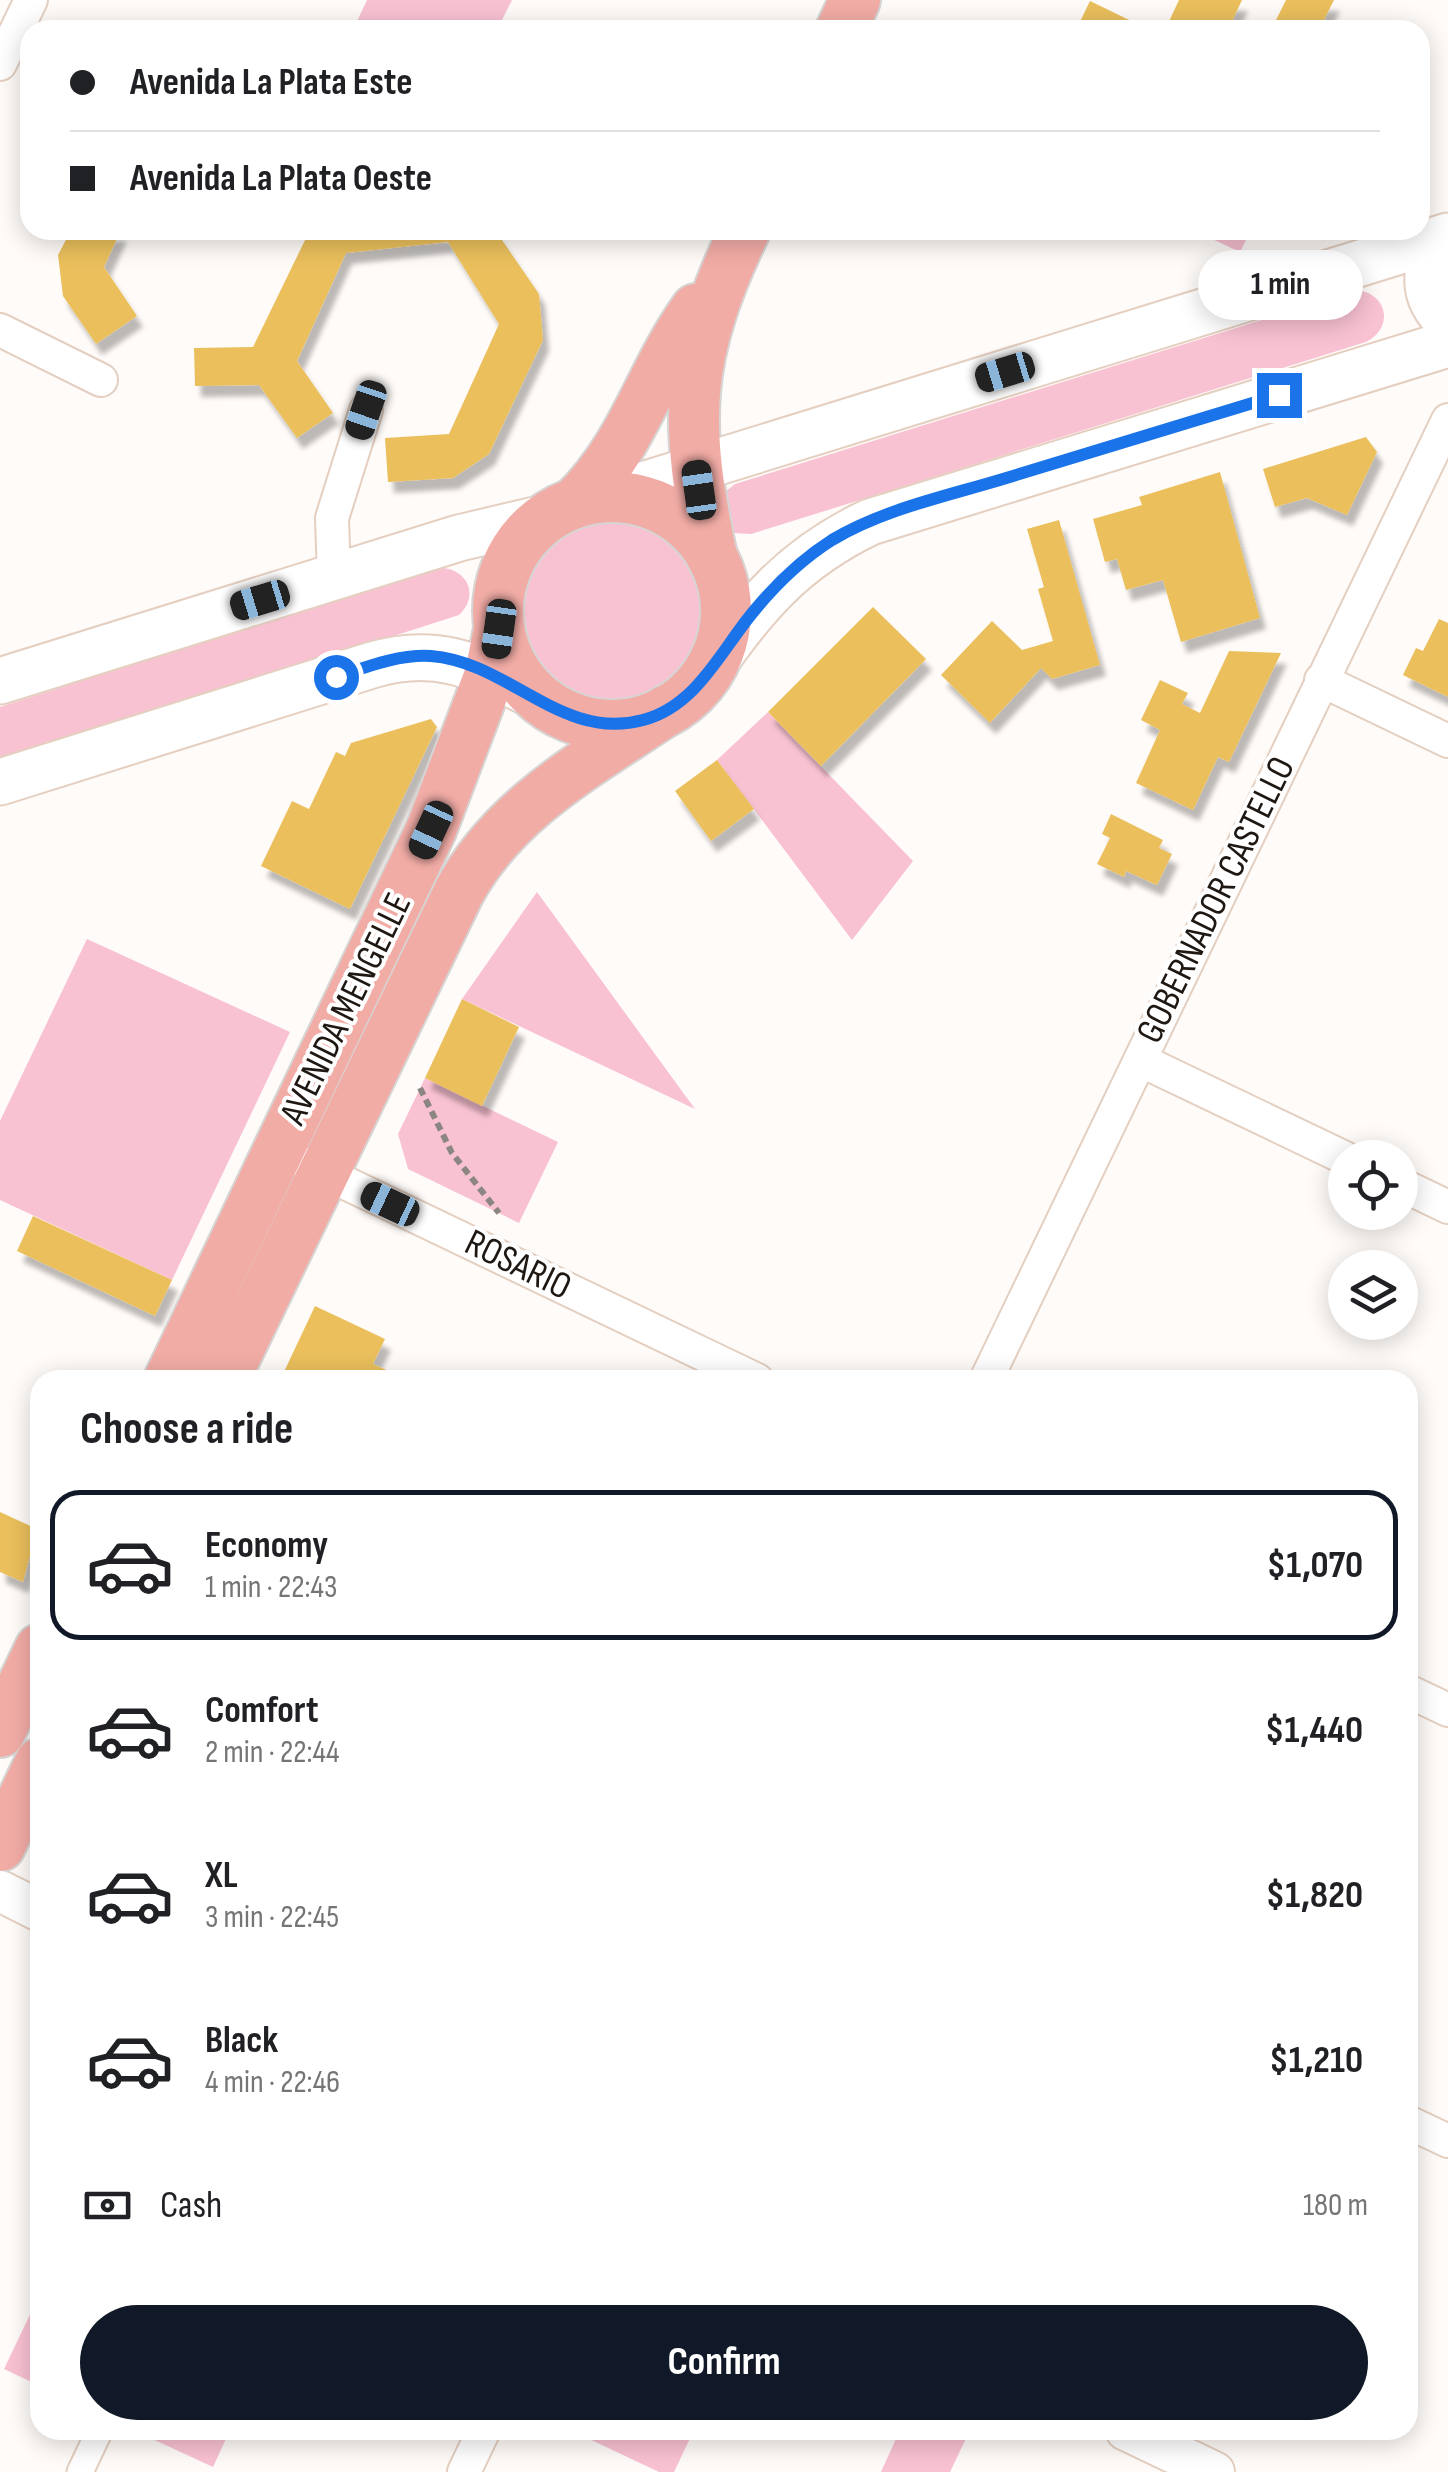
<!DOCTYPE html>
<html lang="en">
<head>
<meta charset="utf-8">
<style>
	body { margin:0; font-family:"Sofia Sans Condensed",sans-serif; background:#f2f2f2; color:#202124; height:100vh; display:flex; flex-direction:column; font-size:38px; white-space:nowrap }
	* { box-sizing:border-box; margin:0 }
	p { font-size:32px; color:#757577 }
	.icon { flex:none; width:55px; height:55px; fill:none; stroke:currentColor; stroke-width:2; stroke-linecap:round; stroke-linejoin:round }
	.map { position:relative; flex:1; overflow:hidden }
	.panel { position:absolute; left:30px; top:1370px; width:1388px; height:1070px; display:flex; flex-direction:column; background:#fff; border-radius:30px; box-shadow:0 5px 25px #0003 }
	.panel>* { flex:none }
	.guide { position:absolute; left:20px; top:20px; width:1410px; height:220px; border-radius:30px; box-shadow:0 5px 25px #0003; display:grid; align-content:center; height:220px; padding:0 50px; background:#fff }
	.buttons { position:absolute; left:1328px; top:1140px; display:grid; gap:20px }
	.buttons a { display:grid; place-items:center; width:90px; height:90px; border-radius:50%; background:#fff; box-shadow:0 5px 25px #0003; font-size:50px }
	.end { position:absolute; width:45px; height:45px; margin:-22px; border:12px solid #1a73e8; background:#fff; box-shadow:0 0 0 5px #fff }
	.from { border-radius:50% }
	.bubble { position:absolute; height:70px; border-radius:35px; background:#fff; box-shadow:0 5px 25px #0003; font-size:32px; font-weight:700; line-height:70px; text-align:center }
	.car { position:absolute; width:30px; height:60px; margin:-30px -15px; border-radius:12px; box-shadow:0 0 8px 2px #0007; background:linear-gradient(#222 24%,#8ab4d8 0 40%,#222 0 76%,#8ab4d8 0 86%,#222 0) }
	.guide b { display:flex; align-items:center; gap:35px; height:95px; font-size:38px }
	.guide b+b { border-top:2px solid #e0e0e0 }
	.guide i { width:25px; height:25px; background:#202124 }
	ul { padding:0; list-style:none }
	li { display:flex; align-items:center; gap:30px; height:150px; margin:0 20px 15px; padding:0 30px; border:5px solid transparent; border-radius:30px }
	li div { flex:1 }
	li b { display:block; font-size:38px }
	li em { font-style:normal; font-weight:700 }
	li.on { border-color:#111827 }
	li>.icon { width:90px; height:90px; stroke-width:1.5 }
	h2 { padding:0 50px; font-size:45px; line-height:120px }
	.pay { display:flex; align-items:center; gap:25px; height:110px; padding:0 50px; font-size:38px }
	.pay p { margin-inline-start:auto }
	.button { display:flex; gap:20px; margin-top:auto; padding:20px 50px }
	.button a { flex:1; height:115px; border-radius:60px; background:#111827; color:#fff; font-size:40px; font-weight:700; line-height:115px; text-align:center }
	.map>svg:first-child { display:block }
</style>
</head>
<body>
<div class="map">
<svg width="1448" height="2472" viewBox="0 0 1448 2472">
	<defs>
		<filter id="shadow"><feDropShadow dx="6" dy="11" stdDeviation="2.5" flood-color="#0004"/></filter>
	</defs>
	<rect width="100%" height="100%" fill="#fffbf8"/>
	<g fill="#f9c2d3">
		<path d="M367,0H512L497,30H353Z"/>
		<path d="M1193,230H1251L1240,252Z"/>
		<path d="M1358,290C1389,295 1393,329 1366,342L751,534L733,533L726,528L721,495L735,484Z"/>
		<circle cx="611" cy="611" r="93"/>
		<path d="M435,568C464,565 482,593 459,615L0,763V707Z"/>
		<path d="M768,712L913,861L852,940L717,760Z"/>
		<path d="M537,892L695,1109L462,999Z"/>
		<path d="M87,939L290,1032L172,1280L0,1200V1121Z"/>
		<path d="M425,1078L558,1142L519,1223L408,1169L398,1134Z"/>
		<path d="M35,2304L40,2306V2386L4,2369Z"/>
		<path d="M133,2430H230L213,2467Z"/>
		<path d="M570,2430H694L674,2472H659Z"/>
		<path d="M900,2430H970L950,2472H881Z"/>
	</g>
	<g fill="#eabf5c" filter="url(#shadow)">
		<path d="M1179,0H1242L1228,30H1165Z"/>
		<path d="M1286,0H1334L1319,30H1271Z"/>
		<path d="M1090,1L1150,30H1076Z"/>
		<path d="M71,230H121L104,267L137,316L96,344L63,296L58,255Z"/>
		<path d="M305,230H495L539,294L543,340L489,454L453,478L388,482L385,438L449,434L499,324L448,242L346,253L297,361L333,413L297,438L259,385L195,386L194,348L253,347L308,234Z"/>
		<path d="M1366,437L1377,452L1347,515L1307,498L1275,507L1263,469Z"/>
		<path d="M1220,472L1260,618L1181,642L1163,580L1126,590L1117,559L1105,562L1093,519L1142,505L1139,497Z"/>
		<path d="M1059,520L1100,665L1052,679L1041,668L990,723L941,675L992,621L1022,650L1053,641L1038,589L1044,587L1027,529Z"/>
		<path d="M873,607L926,659L821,766L768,712Z"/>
		<path d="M1439,619L1448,623V697L1403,675L1416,648L1423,651Z"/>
		<path d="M1229,651L1281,653L1229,762L1218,757L1193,810L1136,783L1160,730L1141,720L1160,680L1188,693L1182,704L1200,713Z"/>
		<path d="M431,719L437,727L350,909L261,866L292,801L309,809L336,752L345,756L351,743Z"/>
		<path d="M717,760L754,809L711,841L675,791Z"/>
		<path d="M1111,814L1163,840L1159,848L1172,854L1157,885L1126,871L1124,877L1097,864L1110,838L1102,834Z"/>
		<path d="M462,999L519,1027L482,1106L425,1078Z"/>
		<path d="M33,1216L172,1280L155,1316L17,1251Z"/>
		<path d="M315,1306L385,1339L373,1364L393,1373L390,1380H295L283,1374Z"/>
		<path d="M0,1512L37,1529L23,1582L0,1572Z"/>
	</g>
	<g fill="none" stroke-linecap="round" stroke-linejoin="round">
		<g stroke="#e4cfc0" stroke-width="29">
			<path id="pedestrian" d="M80,2472L100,2430"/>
		</g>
		<g stroke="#e4cfc0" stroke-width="36">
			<g id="minor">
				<path d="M0,64L31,0"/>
				<path d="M0,330L101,380"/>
				<path d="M334,577L332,518L366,410"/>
				<path d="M1321,680L1448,741"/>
				<path d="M1140,1060L1345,1158"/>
				<path d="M306,1164L757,1380"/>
				<path d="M1400,1184L1448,1207"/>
				<path d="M986,1380L1448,420"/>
				<path d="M1408,1691L1448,1710"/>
				<path d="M1408,2122L1448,2141"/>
				<path d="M464,2472L484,2430"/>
			</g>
		</g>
		<g stroke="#e4cfc0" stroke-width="44">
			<g id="tertiary">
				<path d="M0,1891L40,1911"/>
				<path d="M1126,2430L1214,2472"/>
			</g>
		</g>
		<g stroke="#e4cfc0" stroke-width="49">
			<g id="secondary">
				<path d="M1448,241C1420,263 1422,299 1448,321"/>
				<path d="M601,498L1448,236"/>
				<path d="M703,679C753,608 790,560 870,522L1448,344"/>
				<path d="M0,681L459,538L548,517"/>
				<path d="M0,782L372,665C440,645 478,668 538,697"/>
			</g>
		</g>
		<g stroke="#d6d5d4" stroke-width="54">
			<g id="primary">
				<path d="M841,30L855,0"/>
				<circle cx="612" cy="611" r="114"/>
				<path d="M575,503C634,445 649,375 696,309"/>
				<path d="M712,557C684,422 684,357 745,230"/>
				<path d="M169,1380L431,830L490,674L499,629"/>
				<path d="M224,1380L459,892C505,807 589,763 667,710"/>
				<path d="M0,1732L40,1649"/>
				<path d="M0,1846L40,1763"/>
			</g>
		</g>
		<path stroke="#8b8682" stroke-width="6" stroke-dasharray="8 5" stroke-linecap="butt" d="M420,1088L452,1153L499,1213"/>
		<use href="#pedestrian" stroke="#fff" stroke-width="25"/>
		<use href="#minor" stroke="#fff" stroke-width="32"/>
		<use href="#tertiary" stroke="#fff" stroke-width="40"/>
		<use href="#secondary" stroke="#fff" stroke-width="45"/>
		<use href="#primary" stroke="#f2aca6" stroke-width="50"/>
	</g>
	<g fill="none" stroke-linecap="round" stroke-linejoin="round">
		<path stroke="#1a73e8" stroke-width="12" d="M336,677C366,667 399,654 431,656C509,662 562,742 643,720C697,706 721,650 754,611C777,583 802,559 832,540C884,509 947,496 1003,479C1095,451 1187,423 1279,395"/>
	</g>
	<g text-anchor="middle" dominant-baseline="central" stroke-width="8" stroke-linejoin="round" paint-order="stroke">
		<g font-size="38" fill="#1e1712" stroke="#fff">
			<text transform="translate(1216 900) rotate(-64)">GOBERNADOR CASTELLO</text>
			<text transform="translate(346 1009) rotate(-64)">AVENIDA MENGELLE</text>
			<text transform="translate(518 1265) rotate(26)">ROSARIO</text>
		</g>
	</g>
</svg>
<div class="buttons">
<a><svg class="icon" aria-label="locate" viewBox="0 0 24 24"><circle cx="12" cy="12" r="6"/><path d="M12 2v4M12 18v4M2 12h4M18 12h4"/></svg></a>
<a><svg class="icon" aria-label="layers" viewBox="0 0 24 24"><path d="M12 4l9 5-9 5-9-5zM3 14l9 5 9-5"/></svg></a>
</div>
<i class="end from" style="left:336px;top:677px"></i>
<i class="end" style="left:1279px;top:395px"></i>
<div class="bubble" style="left:1198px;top:250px;width:165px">1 min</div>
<i class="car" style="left:1005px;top:372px;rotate:253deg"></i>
<i class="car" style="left:366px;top:410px;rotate:199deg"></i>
<i class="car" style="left:699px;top:490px;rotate:352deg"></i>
<i class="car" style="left:260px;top:600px;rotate:253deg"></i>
<i class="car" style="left:499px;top:629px;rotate:188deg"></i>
<i class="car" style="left:431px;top:830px;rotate:205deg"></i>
<i class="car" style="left:390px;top:1204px;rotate:295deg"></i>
<div class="guide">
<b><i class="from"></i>Avenida La Plata Este</b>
<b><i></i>Avenida La Plata Oeste</b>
</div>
<section class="panel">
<h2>Choose a ride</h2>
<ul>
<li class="on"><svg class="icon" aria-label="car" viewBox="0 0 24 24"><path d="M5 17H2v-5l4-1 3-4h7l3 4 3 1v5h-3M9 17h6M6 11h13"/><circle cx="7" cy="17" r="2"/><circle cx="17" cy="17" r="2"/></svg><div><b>Economy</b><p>1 min · 22:43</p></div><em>$1,070</em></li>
<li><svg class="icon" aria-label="car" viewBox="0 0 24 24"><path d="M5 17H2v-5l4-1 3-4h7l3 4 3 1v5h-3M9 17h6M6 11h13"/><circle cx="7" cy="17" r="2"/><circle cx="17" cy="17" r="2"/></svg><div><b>Comfort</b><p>2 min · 22:44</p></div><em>$1,440</em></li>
<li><svg class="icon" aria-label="car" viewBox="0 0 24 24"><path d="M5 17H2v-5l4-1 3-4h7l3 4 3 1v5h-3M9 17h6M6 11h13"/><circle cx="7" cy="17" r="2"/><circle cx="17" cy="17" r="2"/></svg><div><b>XL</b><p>3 min · 22:45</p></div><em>$1,820</em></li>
<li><svg class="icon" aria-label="car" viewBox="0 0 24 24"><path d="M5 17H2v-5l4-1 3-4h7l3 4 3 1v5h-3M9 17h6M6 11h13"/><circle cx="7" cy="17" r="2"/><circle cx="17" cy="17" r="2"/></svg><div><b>Black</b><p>4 min · 22:46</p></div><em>$1,210</em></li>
</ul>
<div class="pay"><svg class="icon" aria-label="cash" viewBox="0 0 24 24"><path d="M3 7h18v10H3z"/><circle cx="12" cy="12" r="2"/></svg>Cash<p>180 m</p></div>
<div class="button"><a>Confirm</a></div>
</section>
</div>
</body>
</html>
